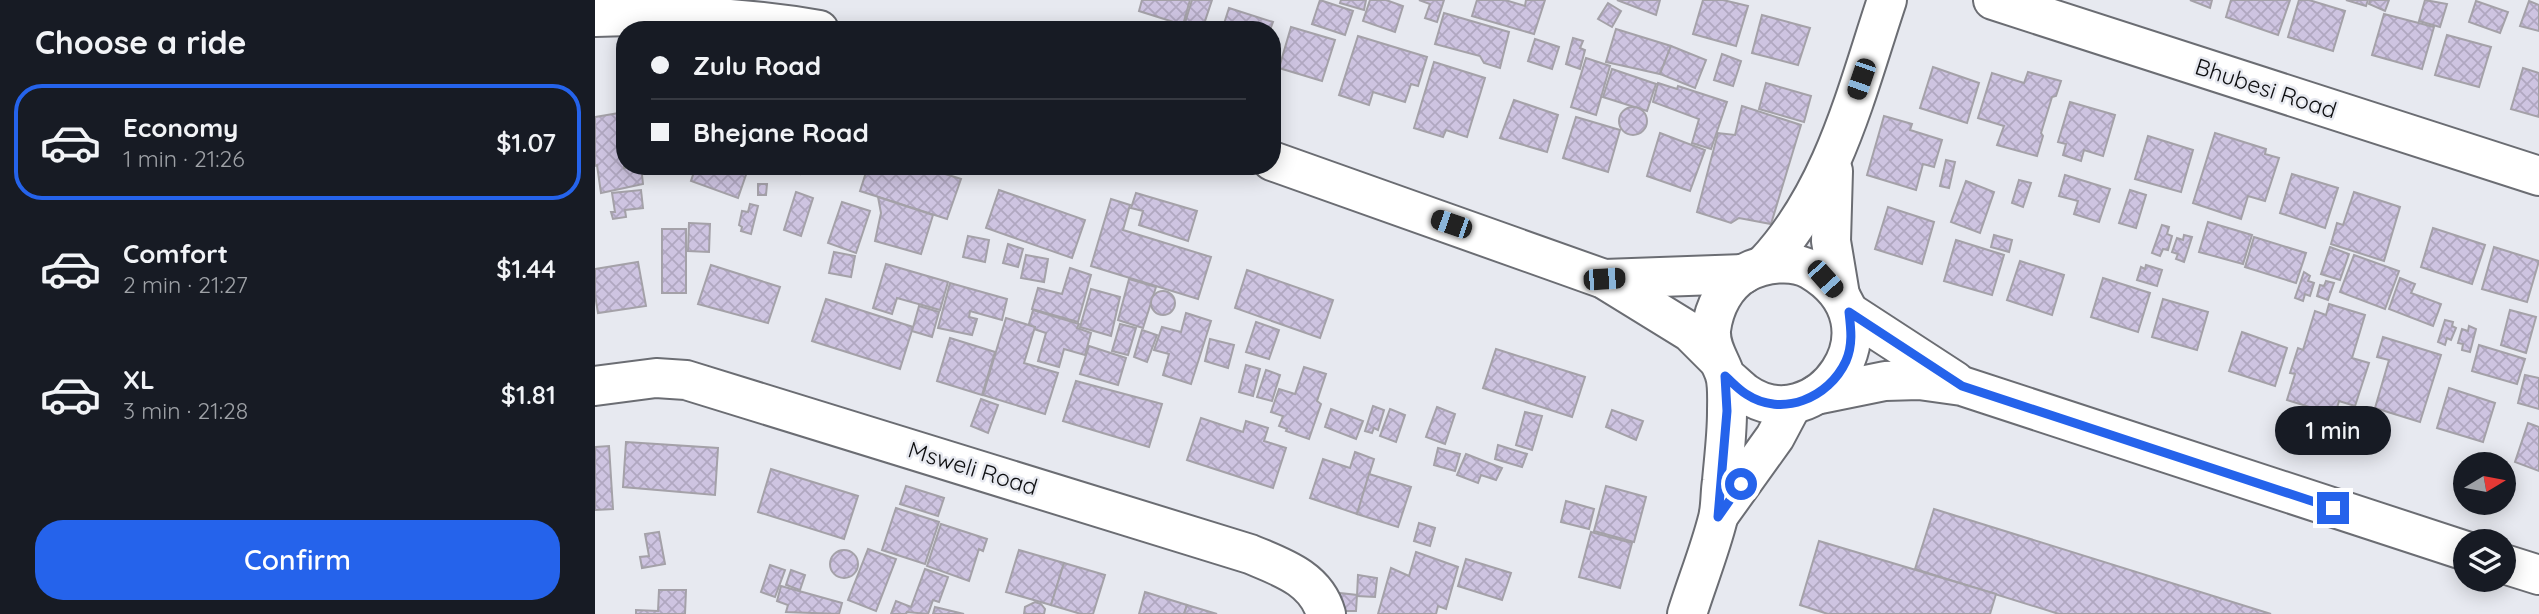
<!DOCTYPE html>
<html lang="en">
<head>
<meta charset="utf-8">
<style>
	body { margin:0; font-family:Quicksand,sans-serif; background:#20242c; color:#f1f3f6; height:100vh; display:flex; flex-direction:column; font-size:26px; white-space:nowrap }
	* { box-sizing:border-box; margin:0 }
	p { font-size:23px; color:#9ea1a6 }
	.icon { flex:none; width:38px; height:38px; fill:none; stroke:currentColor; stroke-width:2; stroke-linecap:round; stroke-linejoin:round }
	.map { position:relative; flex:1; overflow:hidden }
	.panel { display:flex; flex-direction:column; background:#171b24; width:595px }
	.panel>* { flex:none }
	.top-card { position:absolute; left:21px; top:21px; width:665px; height:154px; border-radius:28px; box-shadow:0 4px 18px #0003; display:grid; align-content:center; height:154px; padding:0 35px; background:#171b24 }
	.needle { width:46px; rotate:80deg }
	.buttons { position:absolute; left:1858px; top:452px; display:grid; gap:14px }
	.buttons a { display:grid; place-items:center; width:63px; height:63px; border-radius:50%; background:#171b24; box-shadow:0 4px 18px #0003; font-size:35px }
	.end { position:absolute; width:32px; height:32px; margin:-16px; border:9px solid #2563eb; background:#fff; box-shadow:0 0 0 4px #fff }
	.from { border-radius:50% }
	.bubble { position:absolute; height:49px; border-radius:24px; background:#171b24; box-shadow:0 4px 18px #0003; font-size:23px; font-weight:600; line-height:49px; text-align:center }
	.car { position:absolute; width:21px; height:42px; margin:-21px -10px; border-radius:9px; box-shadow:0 0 5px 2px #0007; background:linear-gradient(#222 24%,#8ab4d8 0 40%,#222 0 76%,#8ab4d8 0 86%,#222 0) }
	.top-card b { display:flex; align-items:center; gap:24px; height:66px; font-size:26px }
	.top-card b+b { border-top:2px solid #363941 }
	.top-card i { width:18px; height:18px; background:#f1f3f6 }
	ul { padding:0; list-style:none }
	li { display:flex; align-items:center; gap:21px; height:116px; margin:0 14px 10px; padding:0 21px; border:4px solid transparent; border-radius:28px }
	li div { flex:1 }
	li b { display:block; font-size:26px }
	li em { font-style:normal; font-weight:600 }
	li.selected { border-color:#2563eb }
	li>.icon { width:63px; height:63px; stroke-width:1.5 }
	h2 { padding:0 35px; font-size:32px; line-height:84px }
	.button { display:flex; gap:14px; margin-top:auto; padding:14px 35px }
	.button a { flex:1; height:80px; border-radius:28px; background:#2563eb; color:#fff; font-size:28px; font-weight:600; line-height:80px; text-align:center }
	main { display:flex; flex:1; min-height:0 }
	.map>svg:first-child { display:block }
</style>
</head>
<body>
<main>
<section class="panel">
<h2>Choose a ride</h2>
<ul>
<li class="selected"><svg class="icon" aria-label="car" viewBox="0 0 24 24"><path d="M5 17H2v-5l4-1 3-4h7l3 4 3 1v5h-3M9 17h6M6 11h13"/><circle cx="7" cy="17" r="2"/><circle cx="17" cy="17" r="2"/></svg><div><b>Economy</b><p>1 min · 21:26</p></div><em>$1.07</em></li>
<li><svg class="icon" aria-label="car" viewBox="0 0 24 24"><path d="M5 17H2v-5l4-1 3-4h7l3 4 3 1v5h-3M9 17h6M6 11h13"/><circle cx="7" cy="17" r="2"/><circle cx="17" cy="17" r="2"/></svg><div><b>Comfort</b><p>2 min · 21:27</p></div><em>$1.44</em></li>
<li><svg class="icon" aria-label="car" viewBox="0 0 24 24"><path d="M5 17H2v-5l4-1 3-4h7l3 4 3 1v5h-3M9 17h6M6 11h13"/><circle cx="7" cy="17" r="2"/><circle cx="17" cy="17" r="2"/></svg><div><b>XL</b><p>3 min · 21:28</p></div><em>$1.81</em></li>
</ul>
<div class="button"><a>Confirm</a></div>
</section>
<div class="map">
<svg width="1944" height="614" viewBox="0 0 1944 614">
	<defs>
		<pattern id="building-cross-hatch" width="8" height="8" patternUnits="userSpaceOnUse" patternTransform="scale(1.75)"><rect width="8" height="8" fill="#cec4e1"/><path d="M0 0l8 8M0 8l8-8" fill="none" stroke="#b0a7c0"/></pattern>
	</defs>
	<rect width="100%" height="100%" fill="#e7e9f0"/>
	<g fill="url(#building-cross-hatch)" stroke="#a4a1a8" stroke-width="2">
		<path d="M547,0H595L588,25L544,11Z"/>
		<path d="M597,0H617L607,30L589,26Z"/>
		<path d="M725,0L758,11L750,35L717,24Z"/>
		<path d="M746,0H771L769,10L745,3Z"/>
		<path d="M775,0H791L808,6L800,32L768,21Z"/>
		<path d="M824,0H849L842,22L830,18L835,4Z"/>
		<path d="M882,0H910L930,6L931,0H950L939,34L877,16Z"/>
		<path d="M1022,0H1065L1061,15Z"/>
		<path d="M1108,0H1128L1153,6L1141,46L1098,34Z"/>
		<path d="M1595,0H1617L1615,8Z"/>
		<path d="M1636,0H1695L1683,35L1631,17Z"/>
		<path d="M1704,0H1714L1750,11L1738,51L1693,37Z"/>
		<path d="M1751,0H1773L1771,6Z"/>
		<path d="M1775,0H1794L1790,11L1774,4Z"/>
		<path d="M1830,0L1852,4L1845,27L1824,21Z"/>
		<path d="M1881,1L1913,12L1905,33L1874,22Z"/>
		<path d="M1934,1L1944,5V31L1925,26Z"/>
		<path d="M1013,3L1026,11L1017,27L1003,19Z"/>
		<path d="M634,8L678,22L675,30H627Z"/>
		<path d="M849,13L914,32L905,68L889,63L885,56L840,44Z"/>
		<path d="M1789,14L1839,27L1827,69L1777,55Z"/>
		<path d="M1167,15L1215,28L1203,65L1157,53Z"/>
		<path d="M696,27L740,40L727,81L684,68Z"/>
		<path d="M1021,29L1076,46L1065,74L1011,62Z"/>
		<path d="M1852,35L1896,47L1884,87L1840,75Z"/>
		<path d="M763,36L832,57L823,86L816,84L810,102L778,92L774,105L744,95Z"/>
		<path d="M978,38L988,41L985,48L990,50L985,69L971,64Z"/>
		<path d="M940,39L964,47L957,69L933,61Z"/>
		<path d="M1076,46L1111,60L1100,88L1065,74Z"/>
		<path d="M1127,54L1146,61L1138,86L1119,80Z"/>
		<path d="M991,58L1015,66L1001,115L976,107Z"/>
		<path d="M839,62L890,78L872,137L851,130L848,137L819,128Z"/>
		<path d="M1338,67L1384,83L1372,123L1325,108Z"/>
		<path d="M1928,68L1944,73V117L1916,109Z"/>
		<path d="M1017,69L1061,84L1052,111L1008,97Z"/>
		<path d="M1433,72L1466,81L1461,96L1457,97L1446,133L1448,136L1442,156L1402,145L1409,126L1383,118L1397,73L1429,83Z"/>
		<path d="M1063,83L1082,89L1083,86L1132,102L1116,149L1097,143L1104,119L1058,102Z"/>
		<path d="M1171,83L1216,96L1209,122L1164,109Z"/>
		<path d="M919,100L963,115L952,152L905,138Z"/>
		<path d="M1475,102L1520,115L1508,156L1489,150L1486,161L1468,155L1471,144L1463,142Z"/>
		<path d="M1147,106L1206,125L1176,224L1144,218L1136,223L1102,212L1123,133L1140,135Z"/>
		<circle cx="1038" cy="121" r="14"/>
		<path d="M30,112L29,168L46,166L48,184L6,193L2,165L0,166V117Z"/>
		<path d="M1289,116L1317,124L1315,130L1347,140L1339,167L1328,164L1321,190L1272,175Z"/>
		<path d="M981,117L1025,130L1013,172L968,158Z"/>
		<path d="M1065,133L1110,150L1095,191L1052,176Z"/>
		<path d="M1620,133L1671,149L1670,154L1684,158L1670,201L1653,196L1646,219L1598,203Z"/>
		<path d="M1553,136L1598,150L1586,192L1540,179Z"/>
		<path d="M1351,160L1360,162L1354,188L1345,186Z"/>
		<path d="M101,166H154L143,198L96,181Z"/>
		<path d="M181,166H207L205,174Z"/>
		<path d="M273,166H325L366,179L352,219L265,191Z"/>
		<path d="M1697,174L1743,188L1730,228L1685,213Z"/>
		<path d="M1470,175L1515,189L1504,222L1479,214L1483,201L1464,196Z"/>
		<path d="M1424,180L1436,183L1428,207L1417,203Z"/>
		<path d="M1371,181L1399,192L1385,233L1356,222Z"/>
		<path d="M163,184H172L171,195H163Z"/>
		<path d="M46,190L48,208L30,210L31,217L18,219L16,212H20L17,193Z"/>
		<path d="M404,190L490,220L477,258L391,228Z"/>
		<path d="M1535,190L1551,195L1541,228L1524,223Z"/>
		<path d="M201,192L218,198L206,236L189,230Z"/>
		<path d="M1759,192L1805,207L1789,261L1736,244L1742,223L1748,225Z"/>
		<path d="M541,193L602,211L593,241L544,225L548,211L536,208Z"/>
		<path d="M283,197L338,215L326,254L280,241L286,213Z"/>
		<path d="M516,199L535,205L528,230L616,257L603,299L496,266Z"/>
		<path d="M247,202L275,211L261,253L233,243Z"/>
		<path d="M155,204L163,206L156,234L146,231L147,227L144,225L147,211L153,212Z"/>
		<path d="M1293,207L1339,222L1327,264L1280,249Z"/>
		<path d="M1613,222L1657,235L1648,264L1604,252Z"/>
		<path d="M94,223L115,224L114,252L93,251Z"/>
		<path d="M1567,225L1574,227L1572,234L1577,236L1573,250L1568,249L1565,256L1557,253Z"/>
		<path d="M1838,228L1890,245L1877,284L1826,267Z"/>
		<rect x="67" y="229" width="24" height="64"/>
		<path d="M1399,235L1417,240L1414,252L1396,247Z"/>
		<path d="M1589,235L1597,237L1589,262L1581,259L1583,254L1577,252L1582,238L1588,240Z"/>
		<path d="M373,236L394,240L390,262L368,257Z"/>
		<path d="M1659,237L1711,253L1701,283L1650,267Z"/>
		<path d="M1361,240L1409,255L1397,295L1349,281Z"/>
		<path d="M413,244L428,249L423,267L408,263Z"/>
		<path d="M1735,247L1754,254L1745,280L1726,274Z"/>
		<path d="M1899,247L1944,261L1932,302L1887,289Z"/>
		<path d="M239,252L260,256L256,277L234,273Z"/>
		<path d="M431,255L453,259L449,282L426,278Z"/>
		<path d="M1759,255L1804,271L1790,309L1745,292Z"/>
		<path d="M1425,261L1469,275L1457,315L1412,300Z"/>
		<path d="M43,262L51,306L3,313L0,295V269Z"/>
		<path d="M291,264L353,282L345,310L302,298L297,314L278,308Z"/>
		<path d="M116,265L185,287L173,323L103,304Z"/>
		<path d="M1551,265L1567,270L1562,286L1542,280L1546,267L1550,269Z"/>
		<path d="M475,268L496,275L483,322L437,309L443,288L467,294Z"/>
		<path d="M652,270L738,300L725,338L640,308Z"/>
		<path d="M1709,272L1715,276L1713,281L1719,283L1715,296L1710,294L1708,301L1700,298Z"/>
		<path d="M1508,278L1555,293L1543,332L1496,317Z"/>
		<path d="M1805,278L1820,284L1816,293L1846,304L1838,326L1794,309Z"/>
		<path d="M534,279L561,287L548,328L523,320Z"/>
		<path d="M1731,281L1739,283L1733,300L1722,296L1725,285L1729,286Z"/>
		<path d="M355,283L412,299L407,320L375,311L374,317L382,319L377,335L343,328Z"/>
		<path d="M496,289L525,297L516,336L485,327Z"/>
		<circle cx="568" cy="303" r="12"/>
		<path d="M231,299L318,327L305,369L217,341Z"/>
		<path d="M1568,299L1613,312L1602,350L1557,337Z"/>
		<path d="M1734,304L1770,315L1757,358L1774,363L1760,406L1744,401L1740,415L1692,400L1700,374L1695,373L1703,348L1708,350L1720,311L1731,315Z"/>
		<path d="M324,306L344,312L337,337L317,331Z"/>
		<path d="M438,310L484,324L482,328L496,333L490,355L469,349L464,367L443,361L451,333L433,327Z"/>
		<path d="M1915,310L1941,317L1931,353L1906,345Z"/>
		<path d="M591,313L616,321L596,384L568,375L574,354L559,350L567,327L586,332Z"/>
		<path d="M411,318L440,327L429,363L463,373L450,414L388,395Z"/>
		<path d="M1850,320L1858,322L1857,326L1861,328L1856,340L1852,338L1850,345L1843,342Z"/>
		<path d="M661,322L684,330L674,359L651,352Z"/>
		<path d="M525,324L541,328L533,355L517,351Z"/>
		<path d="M1874,326L1881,329L1875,352L1867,350L1868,344L1863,343L1867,329L1873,331Z"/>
		<path d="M547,330L562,335L552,362L539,357Z"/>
		<path d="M1647,332L1692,348L1680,386L1634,371Z"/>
		<path d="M1788,337L1846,355L1825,422L1780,408L1794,360L1782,357Z"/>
		<path d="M355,338L400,352L387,395L342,381Z"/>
		<path d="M615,339L639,345L633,368L610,361Z"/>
		<path d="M1884,345L1930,359L1922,384L1877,371Z"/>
		<path d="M494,346L531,358L523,385L485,374Z"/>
		<path d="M901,349L990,377L977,417L888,388Z"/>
		<path d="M651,365L665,369L658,396L644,392Z"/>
		<path d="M709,367L731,374L722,401L726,404L714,439L691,431L692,429L684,426L688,416L676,412L684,389L700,394Z"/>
		<path d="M671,370L685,375L677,401L662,397Z"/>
		<path d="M1930,375L1944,378V409L1923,403Z"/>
		<path d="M481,381L567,404L554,447L468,421Z"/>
		<path d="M1854,388L1900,403L1888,442L1842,428Z"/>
		<path d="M386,399L403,405L393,433L376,426Z"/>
		<path d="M778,406L789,410L783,430L779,428L777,433L770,431Z"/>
		<path d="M842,407L860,414L850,444L831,437Z"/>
		<path d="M736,409L768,421L761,439L730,427Z"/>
		<path d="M795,409L810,415L801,442L785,436Z"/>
		<path d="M1017,410L1048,421L1041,440L1011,427Z"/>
		<path d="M930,412L947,416L937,450L921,445Z"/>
		<path d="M606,418L648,432L651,421L673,428L669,441L691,448L678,488L592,460Z"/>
		<path d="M1933,423L1944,427V471L1920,462Z"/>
		<path d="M31,442L123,448L120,495L28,487Z"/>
		<path d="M903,445L932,454L927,467L900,459Z"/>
		<path d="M14,446L18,509L0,510V447Z"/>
		<path d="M843,448L865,454L860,471L839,465Z"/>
		<path d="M760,452L779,459L762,514L715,498L728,459L755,468Z"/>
		<path d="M871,454L907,468L901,480L886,475L883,483L862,475Z"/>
		<path d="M176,469L263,496L249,539L163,512Z"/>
		<path d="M774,474L816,487L803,527L762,514Z"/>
		<path d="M311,486L349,498L343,516L305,504Z"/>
		<path d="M1011,486L1051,497L1039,542L999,531Z"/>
		<path d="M971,501L999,509L994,529L966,522Z"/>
		<path d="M301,508L344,522L330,564L287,550Z"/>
		<path d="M1339,509L1676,614H1464L1320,569Z"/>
		<path d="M824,523L840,528L835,546L819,541Z"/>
		<path d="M346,524L392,539L388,551L384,549L374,581L332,566Z"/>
		<path d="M64,532L70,564L47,568L45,557L54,556L50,534Z"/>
		<path d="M996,532L1037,543L1025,588L984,577Z"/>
		<path d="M1224,541L1401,594L1395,614H1233L1205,605Z"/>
		<path d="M273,549L301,559L281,611L253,600Z"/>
		<circle cx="249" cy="564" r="14"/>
		<path d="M424,550L469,563L456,605L411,592Z"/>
		<path d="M821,552L863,567L851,609L843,606L841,614H783L796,568L814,576Z"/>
		<path d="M871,559L916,573L907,600L863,586Z"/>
		<path d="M469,563L510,575L498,614H486L456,605Z"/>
		<path d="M175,565L190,570L180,597L166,592Z"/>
		<path d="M330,569L353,577L344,602L338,600L333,614L312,612L311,614H296L301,601L316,607Z"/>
		<path d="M196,570L210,575L205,590L191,585Z"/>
		<path d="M763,575L782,578L780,597L762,596Z"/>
		<path d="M186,586L247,603L244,614L191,612L193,605L182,601Z"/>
		<path d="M64,590H91L90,614H41V610L63,611Z"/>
		<path d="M550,592L592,605L589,614H544Z"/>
		<path d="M745,593L762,595L761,611H744Z"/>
		<path d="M440,602L446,604L450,609L449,614H429L430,607Z"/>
		<path d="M592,605L622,614H589Z"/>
		<path d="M340,607L369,614H338Z"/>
	</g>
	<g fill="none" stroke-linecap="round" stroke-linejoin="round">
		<g stroke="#6b6d73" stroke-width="42">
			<g id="minor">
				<path d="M1398,0L1944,176"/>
				<path d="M1238,171L1236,241L1245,295"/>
				<path d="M1169,265C1238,192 1261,93 1292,0"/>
				<path d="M0,386L61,378L91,380L655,554C686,567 721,578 731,614"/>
			</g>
		</g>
		<g stroke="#6b6d73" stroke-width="42">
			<g id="tertiary">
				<path d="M0,17C74,14 150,17 224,30"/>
				<path d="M677,161L1009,279L1095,332L1121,358"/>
				<path d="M1009,279L1149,274"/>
				<path d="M1254,312L1360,381"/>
				<path d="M1221,395L1290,381L1324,380L1367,386L1871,551"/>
				<path d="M1124,515L1180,437L1197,405"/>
				<path d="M1909,564L1944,575"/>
				<path d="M1092,614C1102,582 1115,550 1123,518C1126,506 1125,493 1127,481C1129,458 1132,435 1132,412C1132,401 1133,386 1130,375C1125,360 1115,348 1116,330C1119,307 1130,285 1150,273C1169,263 1197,259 1216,270C1310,326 1220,443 1150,393C1143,388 1137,381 1130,376"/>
			</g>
		</g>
		<use href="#minor" stroke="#fff" stroke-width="38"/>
		<use href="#tertiary" stroke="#fff" stroke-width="38"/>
	</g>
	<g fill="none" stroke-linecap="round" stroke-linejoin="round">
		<path stroke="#2563eb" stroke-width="9" d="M1146,484L1123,517L1132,411L1130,376C1137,382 1143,389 1151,394C1187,418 1234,398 1251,361C1258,345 1256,329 1254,312L1367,386L1738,508"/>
	</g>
	<g text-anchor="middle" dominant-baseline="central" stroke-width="5" stroke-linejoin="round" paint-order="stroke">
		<g font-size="23" fill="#0d0e10" stroke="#e7e9f0">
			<text transform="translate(1671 88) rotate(18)">Bhubesi Road</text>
			<text transform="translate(378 468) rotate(17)">Msweli Road</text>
		</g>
	</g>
</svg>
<div class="buttons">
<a><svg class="needle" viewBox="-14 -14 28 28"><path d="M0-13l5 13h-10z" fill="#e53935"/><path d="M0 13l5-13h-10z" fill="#9ea1a6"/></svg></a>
<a><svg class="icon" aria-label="layers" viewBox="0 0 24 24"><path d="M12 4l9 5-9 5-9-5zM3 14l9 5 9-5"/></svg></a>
</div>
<i class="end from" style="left:1146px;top:484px"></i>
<i class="end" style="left:1738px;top:508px"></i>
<div class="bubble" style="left:1680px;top:406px;width:116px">1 min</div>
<i class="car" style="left:1266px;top:79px;rotate:199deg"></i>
<i class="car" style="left:856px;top:224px;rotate:289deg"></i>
<i class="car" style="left:1009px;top:279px;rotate:86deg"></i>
<i class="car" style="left:1230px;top:279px;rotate:138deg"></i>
<div class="top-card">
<b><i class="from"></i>Zulu Road</b>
<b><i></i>Bhejane Road</b>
</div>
</div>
</main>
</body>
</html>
